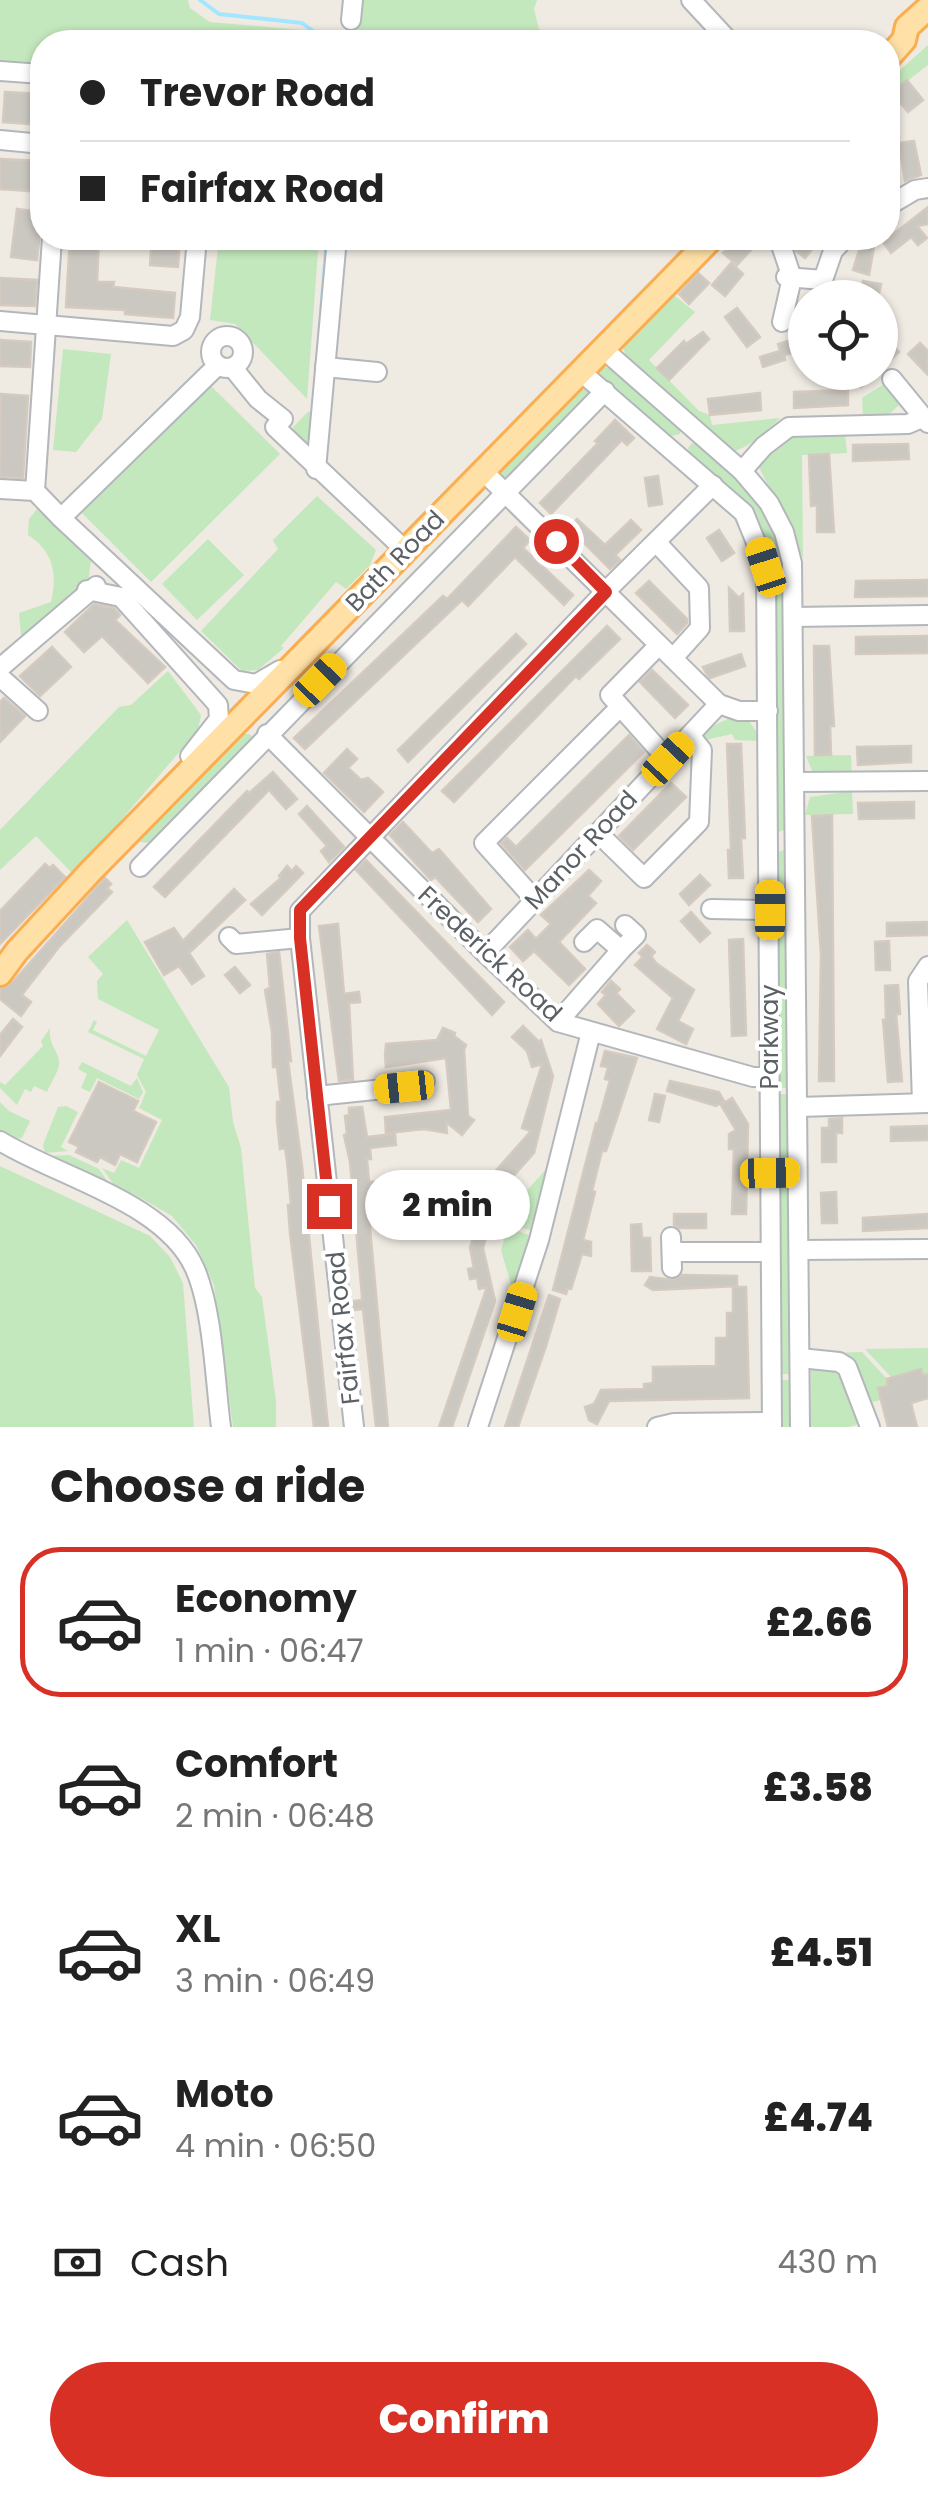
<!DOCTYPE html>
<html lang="en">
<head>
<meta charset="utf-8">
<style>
	body { margin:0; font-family:Poppins,sans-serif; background:#f2f2f2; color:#222; height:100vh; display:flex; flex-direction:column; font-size:38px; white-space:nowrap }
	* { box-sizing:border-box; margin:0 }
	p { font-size:32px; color:#767676 }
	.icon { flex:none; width:55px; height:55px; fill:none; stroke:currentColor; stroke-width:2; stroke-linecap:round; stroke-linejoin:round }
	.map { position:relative; height:1427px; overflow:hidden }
	.details { display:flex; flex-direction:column; background:#fff; flex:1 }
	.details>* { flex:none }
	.banner { position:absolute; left:30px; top:30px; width:870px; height:220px; border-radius:40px; box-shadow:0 2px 8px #0004; display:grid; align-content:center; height:220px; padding:0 50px; background:#fff }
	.buttons { position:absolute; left:788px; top:280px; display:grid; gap:20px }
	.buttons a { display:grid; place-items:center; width:110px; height:110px; border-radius:50%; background:#fff; box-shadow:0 2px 8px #0004; font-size:50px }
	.end { position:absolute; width:45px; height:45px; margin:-22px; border:12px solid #d93025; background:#fff; box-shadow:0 0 0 5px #fff }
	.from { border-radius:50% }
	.bubble { position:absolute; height:70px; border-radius:35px; background:#fff; box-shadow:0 2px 8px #0004; font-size:32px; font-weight:800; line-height:70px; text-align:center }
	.car { position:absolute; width:30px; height:60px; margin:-30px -15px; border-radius:12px; box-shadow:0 0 8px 2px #0007; background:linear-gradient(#f5c518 24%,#345 0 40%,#f5c518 0 76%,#345 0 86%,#f5c518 0) }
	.banner b { display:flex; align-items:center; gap:35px; height:95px; font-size:38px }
	.banner b+b { border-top:2px solid #e0e0e0 }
	.banner i { width:25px; height:25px; background:#222 }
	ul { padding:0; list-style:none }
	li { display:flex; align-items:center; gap:30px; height:150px; margin:0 20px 15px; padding:0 30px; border:5px solid transparent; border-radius:40px }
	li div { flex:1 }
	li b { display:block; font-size:38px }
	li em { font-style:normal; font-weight:800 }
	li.selected { border-color:#d93025 }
	li>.icon { width:90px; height:90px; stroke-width:1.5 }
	h2 { padding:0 50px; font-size:45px; line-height:120px }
	.pay { display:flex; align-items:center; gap:25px; height:110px; padding:0 50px; font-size:38px }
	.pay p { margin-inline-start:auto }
	.cta { display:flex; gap:20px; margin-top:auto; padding:20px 50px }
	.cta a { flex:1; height:115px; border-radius:60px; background:#d93025; color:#fff; font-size:40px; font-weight:800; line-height:115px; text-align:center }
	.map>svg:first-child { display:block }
</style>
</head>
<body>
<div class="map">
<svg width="928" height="1427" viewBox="0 0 928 1427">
	<rect width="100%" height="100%" fill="#efeae2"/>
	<g fill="#c4e8bd">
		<path d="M0,0H188L190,8L210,22L302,30L316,42H42V66L0,62Z"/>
		<path d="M358,0H537L534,9L539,29L568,42H354Z"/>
		<path d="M928,45V65L888,96V81Z"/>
		<path d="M219,238H319L307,399L235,324L210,320Z"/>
		<path d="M670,292L695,312L649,360L699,411L710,415L712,425L780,418C766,432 754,444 735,451L724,446L627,361L622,342Z"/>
		<path d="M63,349L111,354L102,419L76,452L53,450Z"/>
		<path d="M602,366L611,369L680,427V434L667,437L601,381L597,373Z"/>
		<path d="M884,384L898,399L899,405L888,415L863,417L862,398Z"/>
		<path d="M210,385L280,454L151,582L81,512Z"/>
		<path d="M583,388L595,390L504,482L499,473L502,465L567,393Z"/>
		<path d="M309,411L312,416L309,448L292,433L293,427Z"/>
		<path d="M844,425L847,453L802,455L803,558L758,465L787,434Z"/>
		<path d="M692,443C719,451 760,497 773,523C777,532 779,544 781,554L777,561L770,555L730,487L690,455L688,448Z"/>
		<path d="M317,496L376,550L370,565L346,589L336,582L281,646L284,648L258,670L242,671L201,631L278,549L273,540Z"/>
		<path d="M37,509L91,561L87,590L22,647L19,613L51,602C58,574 53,551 28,535L29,519Z"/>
		<path d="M208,539L244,575L197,620L162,584Z"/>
		<path d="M781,572L788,578V828L779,832L775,825L774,576Z"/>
		<path d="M168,671L201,715L198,730L105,839L77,878L36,836L0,870V830L119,707L131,705Z"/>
		<path d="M734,716L748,720L756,731L758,741L735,740L732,734L705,740L701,736L713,726Z"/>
		<path d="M236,734H249L254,738L153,843L138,842L123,851Z"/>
		<path d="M851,755L852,775L813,773L806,756Z"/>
		<path d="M852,791L853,814L805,815L810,797Z"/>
		<path d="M783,850L790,854L792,1088H776L774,854Z"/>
		<path d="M127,920L229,1087L233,1122L241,1148L255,1288L262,1297L276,1401V1427H233L214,1285L196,1245L172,1216L132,1193L117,1189L102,1168L114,1173L121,1160L139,1168L162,1120L139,1108L146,1092L137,1075L144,1059L88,1032L94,1020L97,1022L93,1030L146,1056L159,1030L98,999L97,981L103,974L88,957Z"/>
		<path d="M50,1028C49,1046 56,1047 59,1060C61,1069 50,1084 47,1092L34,1086L31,1092L25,1089L17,1105L0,1088V1082L5,1085L43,1046L41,1041Z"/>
		<path d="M82,1062L131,1086L137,1078L143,1092L139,1099L97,1078L90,1092L81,1088L87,1074L78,1069Z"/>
		<path d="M777,1094H792L793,1159H778Z"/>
		<path d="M0,1102L9,1111L30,1121L22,1138L15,1139L0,1132Z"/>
		<path d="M66,1106L78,1112L61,1147L68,1151L45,1153L43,1145L58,1107Z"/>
		<path d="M69,1155L99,1169L110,1185L50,1156Z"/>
		<path d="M0,1166L150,1236L170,1257L183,1283L194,1427H0Z"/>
		<path d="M547,1168L530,1230L509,1224L515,1204Z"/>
		<path d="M777,1186H792L794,1374H778Z"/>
		<path d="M508,1228L529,1235L513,1291L501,1250Z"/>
		<path d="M928,1348V1374L923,1376L920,1369L891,1377L865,1349Z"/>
		<path d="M862,1352L887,1379L888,1386L878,1389L881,1400L868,1403C858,1372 858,1367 828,1353Z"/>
		<path d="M811,1363L839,1368L862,1423L849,1427H811Z"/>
		<path d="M778,1380H794V1427H779Z"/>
	</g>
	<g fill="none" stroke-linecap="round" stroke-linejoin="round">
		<g stroke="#a2e7ff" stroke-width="4">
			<path d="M200,0L219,14L302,23L328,42"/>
			<path d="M317,365L327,238"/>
		</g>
	</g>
	<g fill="#cbc7c1" stroke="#d4cac0" stroke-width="2.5">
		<path d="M907,80L923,100L908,112L892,93Z"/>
		<path d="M5,92L42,94V125L3,122Z"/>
		<path d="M914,141L921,175L905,181L899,143Z"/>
		<path d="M0,159L42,161V192L0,189Z"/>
		<path d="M928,207V224L917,226L927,238L918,245L911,237L891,253L883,242Z"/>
		<path d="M17,209L42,212L37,260L11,257Z"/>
		<path d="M70,238H99L97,282H114L113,287L175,293L173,318L125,314V310L66,307Z"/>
		<path d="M152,238H180L178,267L150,265Z"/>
		<path d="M737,238H762L737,265L723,253Z"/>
		<path d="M796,238H821L805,258L796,251L793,241Z"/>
		<path d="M861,244L874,246L869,275L853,270Z"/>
		<path d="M731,263L743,274L725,296L712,285Z"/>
		<path d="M698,273L709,283L689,304L679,294Z"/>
		<path d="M0,278L37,280L35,306L0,305Z"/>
		<path d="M863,281L881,284L878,298H860Z"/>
		<path d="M737,308L760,337L747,347L725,317Z"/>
		<path d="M703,332L709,339L669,380L657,368L684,341L686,344Z"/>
		<path d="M801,337L805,349L784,355L785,360L763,367L760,357L780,351L778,344Z"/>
		<path d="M0,340L31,342L30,367L0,366Z"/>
		<path d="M888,340L899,352L880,370V347Z"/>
		<path d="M920,343L928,351V375L908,354Z"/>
		<path d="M847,372H877L861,387Z"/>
		<path d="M848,390V405L794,408V392Z"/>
		<path d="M760,393L761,410L710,415L708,399Z"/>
		<path d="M1,394L28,396L23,478L0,477Z"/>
		<path d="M615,420L634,438L627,445L622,440L551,514L540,503L598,443L595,441Z"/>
		<path d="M908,444L909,459L853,461V445Z"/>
		<path d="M829,454L834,532H817V505L811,506L809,455Z"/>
		<path d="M658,476L662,504L649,506L645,478Z"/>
		<path d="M577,519L605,545L631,520L641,530L615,555L620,560L610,569L569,528Z"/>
		<path d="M516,527L530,540L523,548L573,595L564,605L515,557L468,606L462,600L305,749L294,738L443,596L447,599Z"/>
		<path d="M719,530L734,553L722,561L707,538Z"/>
		<path d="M928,580V596L855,597L856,581Z"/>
		<path d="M649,581L687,619V623L677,634L636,593Z"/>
		<path d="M729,588L739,598L743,594L744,631H730Z"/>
		<path d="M94,604L114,608L120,615L115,620L165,667L148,683L102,636L84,652L65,632Z"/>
		<path d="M607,626L620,639L579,679L576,676L454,802L442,791Z"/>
		<path d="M516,634L526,644L408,762L398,750Z"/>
		<path d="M928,636V653L856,654V637Z"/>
		<path d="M814,646H829L834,726H830L831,755H815Z"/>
		<path d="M52,647L71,667L40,696L20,676Z"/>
		<path d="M741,654L745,666L710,678L706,673L703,667Z"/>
		<path d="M652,670L688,705L675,718L640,682Z"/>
		<path d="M4,698L25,716L0,742V702Z"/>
		<path d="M629,735L644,752L525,870L501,843L507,838L516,847Z"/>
		<path d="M727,744H741L745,838H741L743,878H729L728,850H731Z"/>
		<path d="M911,746V762L858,765L857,747Z"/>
		<path d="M347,749L357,759L348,768L361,780L368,778L383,792L364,812L324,773Z"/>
		<path d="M273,772L297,799L286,809L269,790L165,897L154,887L247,791L249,793Z"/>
		<path d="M671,783L686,797L633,850L619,836Z"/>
		<path d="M914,802V818L859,819L858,803Z"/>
		<path d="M307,806L344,847L329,862L321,851L327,846L299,814Z"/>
		<path d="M832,815L834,1081H819L821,955L812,816Z"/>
		<path d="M403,822L432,853L439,849L491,909L478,922L435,877L431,880L390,835Z"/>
		<path d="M366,860L504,1002L492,1015L356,870Z"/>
		<path d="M45,864L50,868L53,865L65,877L0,944V911Z"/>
		<path d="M287,866L292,871L296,866L303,873L262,915L251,904L281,878L279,876Z"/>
		<path d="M589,870L601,881L588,896L596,903L559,942L585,969L569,985L534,951L523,961L510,947L528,930L536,939L551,924L541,915Z"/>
		<path d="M700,875L710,885L689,905L680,894Z"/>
		<path d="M105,878L111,884L107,888L112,892L59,947L24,992L22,995L31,1002L21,1016L0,999V989L12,983Z"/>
		<path d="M234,889L245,900L189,953L204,976L192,984L179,966L164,975L145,942L174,928L183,941Z"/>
		<path d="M691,912L710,933L700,942L681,921Z"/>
		<path d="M928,922V935L887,936V923Z"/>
		<path d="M338,924L344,994L359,992L360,1002L349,1003L353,1080L339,1081L319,926Z"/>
		<path d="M743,939L746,1035L732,1036L729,940Z"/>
		<path d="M889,941L890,970H876L875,942Z"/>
		<path d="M647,945L655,952L651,956L656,963L694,990L678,1021L693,1029L686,1044L657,1029L673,998L635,965L643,957L639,953Z"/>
		<path d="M279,952L291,1061H288L302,1166L328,1427H314L290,1233L288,1205H291L287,1161L285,1148L280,1149L277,1121V1102H281L277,1067H273L272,1032L265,990L270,988L267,954Z"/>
		<path d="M235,967L250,985L240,993L225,975Z"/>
		<path d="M611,981L620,989L616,993L634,1011L619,1026L598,1004L606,995L602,992Z"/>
		<path d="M898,985L900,1014H896L902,1081L888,1082L883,1020H886L885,986Z"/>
		<path d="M13,1019L22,1027L0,1056V1035Z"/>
		<path d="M523,1026L539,1042L541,1040L553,1076L534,1153L500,1191L483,1248L495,1301L452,1427H439L487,1287L479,1289L477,1278L470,1279L468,1269L474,1268L470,1248L489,1183L494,1177L492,1175L531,1131L522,1128L542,1064L532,1067L527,1051L512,1037Z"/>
		<path d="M443,1028L455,1033L454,1036L466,1045L464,1050L468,1116L474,1120L462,1135L446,1122L447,1133L424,1129L386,1133L385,1117L451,1110L446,1058L386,1067L385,1056L386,1044L437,1040Z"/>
		<path d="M605,1051L637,1058L606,1151H602L592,1191L595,1192L583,1240L591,1242V1256L582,1254L571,1289L568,1288L566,1294L553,1290L596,1123H598L610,1080L605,1079L608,1067L601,1066Z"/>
		<path d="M670,1081L719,1092L724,1101L716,1106L667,1091Z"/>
		<path d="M99,1082L138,1101L133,1111L156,1122L137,1162L120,1154L115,1165L100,1157L97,1162L76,1152L79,1147L69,1142Z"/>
		<path d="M655,1094L665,1096L659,1122L649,1120Z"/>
		<path d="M732,1098L748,1124L746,1214H732L734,1149H729V1134L736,1130L721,1105Z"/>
		<path d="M362,1107L367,1137L395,1134L396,1145L370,1148L371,1159H367L369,1182L379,1181L380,1193L367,1195L388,1427H376L363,1309L354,1310L353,1301L362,1300V1296L350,1162L344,1135L347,1134L345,1116L349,1115V1108Z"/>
		<path d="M842,1118V1133H836V1162H822V1128H829V1119Z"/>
		<path d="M928,1126V1140L891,1141V1127Z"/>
		<path d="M836,1192L837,1223H822L821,1193Z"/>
		<path d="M674,1214H706V1228H679L674,1225Z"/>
		<path d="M928,1214V1228L863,1231V1218Z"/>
		<path d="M641,1224L642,1238H650L651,1271H632L631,1225Z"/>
		<path d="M682,1275L737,1276V1286L653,1290L645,1285L650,1277L673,1280Z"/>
		<path d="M733,1287H746L749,1398L609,1401L597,1424L589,1420L585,1407L594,1404L601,1390L644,1389V1384L653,1383V1367L716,1366V1338H727V1313H733Z"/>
		<path d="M549,1295L560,1299L546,1346L518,1427H505Z"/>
		<path d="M921,1369L923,1376L928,1374V1398L911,1403L917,1427H888L878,1388L888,1386L887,1379Z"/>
	</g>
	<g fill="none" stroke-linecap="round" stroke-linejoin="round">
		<g stroke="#b3b7bb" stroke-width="22">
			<g id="minor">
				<path d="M691,0L730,42"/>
				<path d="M351,20L353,0"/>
				<path d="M0,71L42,74"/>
				<path d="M0,140L42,144"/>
				<path d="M888,206L915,190L928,188"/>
				<path d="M779,239L792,278L782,322"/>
				<path d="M786,277L823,280L833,251L845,238"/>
				<path d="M0,321L173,336L184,330L190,317L197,238"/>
				<circle cx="227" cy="352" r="16"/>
				<path d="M602,348L742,471L769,503L784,532L792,563L800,1427"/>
				<path d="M217,366L61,518L234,680L256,684L280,670"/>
				<path d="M325,367L377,372"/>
				<path d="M233,368L258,399L283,419L275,427L406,551"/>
				<path d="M580,371L744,513L766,567L772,1427"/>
				<path d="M892,379L928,423"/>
				<path d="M316,469L337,238"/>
				<path d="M482,470L719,704L739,711H768"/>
				<path d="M742,471L764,446L789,427L908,424L922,418"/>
				<path d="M0,489L35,491L61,518"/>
				<path d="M35,491L52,238"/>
				<path d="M656,542L699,588L700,628L673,658"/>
				<path d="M87,590L121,597L218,705L219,719L190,756"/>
				<path d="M793,617L928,615"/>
				<path d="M659,645L610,695L667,759"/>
				<path d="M0,668L96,586"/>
				<path d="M0,677L38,711"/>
				<path d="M267,734L485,953L558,1022L753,1077H768"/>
				<path d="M796,782L928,781"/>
				<path d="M598,833L644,878L699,822L702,750L690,735"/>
				<path d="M140,867L605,391"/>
				<path d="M535,900L484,843L620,707"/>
				<path d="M711,909L770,910"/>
				<path d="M229,937L236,944L300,938"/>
				<path d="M584,942L597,929L621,950L636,935L625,925"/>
				<path d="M485,953L719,704"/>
				<path d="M558,1022L621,950"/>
				<path d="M317,1096L403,1087L425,1081"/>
				<path d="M922,1102L918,981L928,966"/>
				<path d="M799,1107L928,1103"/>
				<path d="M0,1141C58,1177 166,1202 195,1269C213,1310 215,1381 221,1427"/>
				<path d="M671,1237L672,1268"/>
				<path d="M800,1250L928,1249"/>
				<path d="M672,1252H770"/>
				<path d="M800,1358L839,1362L847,1367L870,1427"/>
				<path d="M354,1427L300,938V911L605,592L713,485"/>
				<path d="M478,1427L539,1240L591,1032"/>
				<path d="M657,1427L674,1423L772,1422"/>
			</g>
		</g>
		<g stroke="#fbad4f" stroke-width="28">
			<g id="major">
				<path d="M888,58L904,40L907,27L928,8"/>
				<path d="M0,974L17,951L91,871L712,238"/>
			</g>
		</g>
		<use href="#minor" stroke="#fff" stroke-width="18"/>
		<use href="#major" stroke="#ffe1a7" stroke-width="22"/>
	</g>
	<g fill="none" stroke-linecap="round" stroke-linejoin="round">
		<path stroke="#d93025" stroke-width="12" d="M329,1206L300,938V910L606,592L556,541"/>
	</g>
	<g text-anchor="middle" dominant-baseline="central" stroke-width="8" stroke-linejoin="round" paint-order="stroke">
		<g font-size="25" fill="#5a6064" stroke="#fff">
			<text transform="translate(395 561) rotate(-46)">Bath Road</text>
			<text transform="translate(581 850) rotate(-47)">Manor Road</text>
			<text transform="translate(490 954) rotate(43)">Frederick Road</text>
			<text transform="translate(769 1037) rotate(-90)">Parkway</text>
			<text transform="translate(343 1328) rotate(-96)">Fairfax Road</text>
		</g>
	</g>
</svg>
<div class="buttons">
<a><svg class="icon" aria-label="locate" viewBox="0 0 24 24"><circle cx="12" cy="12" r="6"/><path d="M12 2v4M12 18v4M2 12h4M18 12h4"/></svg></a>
</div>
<i class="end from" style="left:556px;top:541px"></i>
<i class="end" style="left:329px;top:1206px"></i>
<div class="bubble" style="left:365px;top:1170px;width:165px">2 min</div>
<i class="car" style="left:766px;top:567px;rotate:342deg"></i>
<i class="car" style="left:320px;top:680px;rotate:44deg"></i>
<i class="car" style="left:668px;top:759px;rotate:43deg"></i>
<i class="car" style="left:770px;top:910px;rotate:0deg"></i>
<i class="car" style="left:404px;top:1087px;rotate:264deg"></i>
<i class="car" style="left:770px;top:1173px;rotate:89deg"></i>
<i class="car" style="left:517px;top:1312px;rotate:17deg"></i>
<div class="banner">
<b><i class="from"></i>Trevor Road</b>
<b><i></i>Fairfax Road</b>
</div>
</div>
<section class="details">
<h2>Choose a ride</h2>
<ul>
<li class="selected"><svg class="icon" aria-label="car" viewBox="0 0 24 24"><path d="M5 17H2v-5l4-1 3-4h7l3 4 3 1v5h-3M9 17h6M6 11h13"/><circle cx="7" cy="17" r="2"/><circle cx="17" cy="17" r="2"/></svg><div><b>Economy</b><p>1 min · 06:47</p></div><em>£2.66</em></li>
<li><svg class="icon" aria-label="car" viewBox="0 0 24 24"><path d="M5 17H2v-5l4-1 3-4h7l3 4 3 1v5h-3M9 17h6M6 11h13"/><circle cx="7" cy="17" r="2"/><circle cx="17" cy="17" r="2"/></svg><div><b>Comfort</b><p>2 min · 06:48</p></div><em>£3.58</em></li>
<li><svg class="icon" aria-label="car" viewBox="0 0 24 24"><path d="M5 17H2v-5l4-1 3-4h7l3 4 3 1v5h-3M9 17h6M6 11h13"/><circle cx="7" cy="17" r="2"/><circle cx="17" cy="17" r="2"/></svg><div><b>XL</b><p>3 min · 06:49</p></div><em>£4.51</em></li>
<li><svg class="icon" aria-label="car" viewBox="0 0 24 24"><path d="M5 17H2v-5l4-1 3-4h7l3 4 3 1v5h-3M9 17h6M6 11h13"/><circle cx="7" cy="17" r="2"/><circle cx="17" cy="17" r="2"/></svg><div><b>Moto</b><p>4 min · 06:50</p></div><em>£4.74</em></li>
</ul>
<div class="pay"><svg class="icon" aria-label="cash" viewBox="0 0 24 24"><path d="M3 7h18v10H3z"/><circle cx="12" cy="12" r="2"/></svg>Cash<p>430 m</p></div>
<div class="cta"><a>Confirm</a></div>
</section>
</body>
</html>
